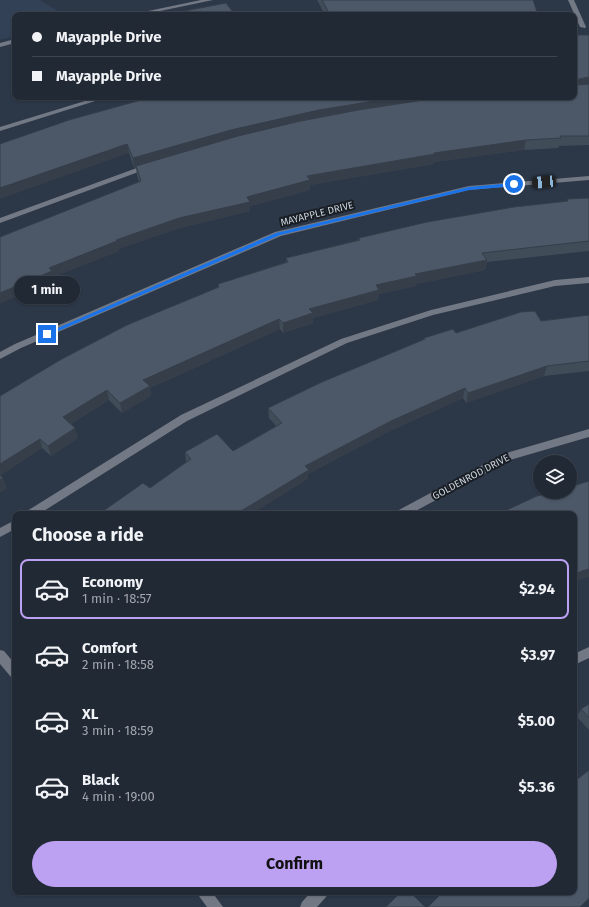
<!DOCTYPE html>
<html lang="en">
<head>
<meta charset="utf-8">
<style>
	body { margin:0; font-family:"Fira Sans",sans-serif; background:#2d3541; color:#f1f3f6; height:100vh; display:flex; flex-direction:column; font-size:15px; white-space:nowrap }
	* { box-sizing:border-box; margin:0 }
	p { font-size:13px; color:#a2a6ad }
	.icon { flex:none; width:22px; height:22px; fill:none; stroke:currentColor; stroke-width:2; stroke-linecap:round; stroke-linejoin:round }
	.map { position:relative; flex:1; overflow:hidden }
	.drawer { position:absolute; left:12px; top:511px; width:565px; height:384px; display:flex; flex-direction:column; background:#212935; border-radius:8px; box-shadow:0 1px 3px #0004,0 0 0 1px #3e4550 }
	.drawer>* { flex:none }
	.guide { position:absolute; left:12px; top:12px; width:565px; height:88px; border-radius:8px; box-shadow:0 1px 3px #0004,0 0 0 1px #3e4550; display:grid; align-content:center; height:88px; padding:0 20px; background:#212935 }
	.controls { position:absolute; left:533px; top:455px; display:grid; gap:8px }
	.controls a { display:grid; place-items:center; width:44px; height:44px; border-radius:50%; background:#212935; box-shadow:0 1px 3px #0004,0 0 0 1px #3e4550; font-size:20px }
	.end { position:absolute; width:18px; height:18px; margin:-9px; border:5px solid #1a73e8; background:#fff; box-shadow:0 0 0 2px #fff }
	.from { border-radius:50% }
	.bubble { position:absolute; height:28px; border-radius:14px; background:#212935; box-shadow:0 1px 3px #0004,0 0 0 1px #3e4550; font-size:13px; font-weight:700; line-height:28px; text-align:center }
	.car { position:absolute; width:12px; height:24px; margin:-12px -6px; border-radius:5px; box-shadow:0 0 3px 1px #0007; background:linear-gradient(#222 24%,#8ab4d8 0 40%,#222 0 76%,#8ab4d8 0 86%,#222 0) }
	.guide b { display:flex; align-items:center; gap:14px; height:38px; font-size:15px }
	.guide b+b { border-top:1px solid #3e4550 }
	.guide i { width:10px; height:10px; background:#f1f3f6 }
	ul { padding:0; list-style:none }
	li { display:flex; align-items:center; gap:12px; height:60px; margin:0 8px 6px; padding:0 12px; border:2px solid transparent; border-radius:8px }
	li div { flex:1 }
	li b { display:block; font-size:15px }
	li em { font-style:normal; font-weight:700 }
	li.on { border-color:#bca0f2 }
	li>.icon { width:36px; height:36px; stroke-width:1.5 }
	h2 { padding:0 20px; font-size:18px; line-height:48px }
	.button { display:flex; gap:8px; margin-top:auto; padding:8px 20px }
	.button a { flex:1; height:46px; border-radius:24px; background:#bca0f2; color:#111; font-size:16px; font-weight:700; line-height:46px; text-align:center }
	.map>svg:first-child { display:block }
</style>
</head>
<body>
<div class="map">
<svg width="589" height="907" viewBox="0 0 589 907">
	<rect width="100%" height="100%" fill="#2c3747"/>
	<path fill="#324156" d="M0,0H40L65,15H15V36L0,40Z"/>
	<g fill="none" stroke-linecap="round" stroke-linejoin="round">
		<g fill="#727984" fill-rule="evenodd">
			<path d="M201,0H213L141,15H129Z"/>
			<path d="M568,0H574L586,27L585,28L580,27Z"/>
			<path d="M15,39V43L0,47V43Z"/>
			<path d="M98,97H108L0,131V127Z"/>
			<path d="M145,165H148L152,167L0,223V218Z"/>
			<path d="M589,176V180L469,190L281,236L21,348L0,359V352L15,344L275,232L469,186Z"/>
			<path d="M589,277V283L555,286L433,315L347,343L187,421L39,514H26L27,511L181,415L341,339L431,310L555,280Z"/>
			<path d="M589,429V437L510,460L410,514H396L397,511L503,454Z"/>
			<path d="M15,520V529L0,537V528Z"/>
			<path d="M589,647V658L574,665V654Z"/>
			<path d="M0,650L4,651L15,664V678L11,677L0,664Z"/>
			<path d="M196,892H212L223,907H207Z"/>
			<path d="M311,892H328L326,897L317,907H300L302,902Z"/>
		</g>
	</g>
	<g fill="#414c59">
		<path d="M317,0H533L538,15H325Z"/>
		<path d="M589,35V145L559,146L558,148L524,150L434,162V164L310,185V190L250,206V211L180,228L118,249L119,251L53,277L54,280L8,300L139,182L137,176L136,168H134L129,153L0,144L574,97Z"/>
		<path d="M589,198V251L487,262L485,270L416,284V286L379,294L378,300L313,318V323L283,333L280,329L150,388L151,396L122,413L109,400L71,424L78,438L51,456L42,448L0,475L7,488L0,492V396L218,287V284L286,262V258L358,240L359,238L567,201V199Z"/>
		<path d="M589,315V371L544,376L466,403L463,398L390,431L308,474V479L150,488L186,462L185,452L233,451L276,426L269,418L268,408L424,340V338L456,333L541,321Z"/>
		<path d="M589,704V730L577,717L581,709Z"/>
	</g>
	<g fill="#353e49">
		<rect x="329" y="13" width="4" height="2"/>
		<path d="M589,77V86L574,89L575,80Z"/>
		<path d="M399,97H457L232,140L134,168L133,158L231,130L319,110Z"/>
		<path d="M526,140L524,150L434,162V164L310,185V190L250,206V211L180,228L118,249L119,251L53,277L54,280L8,300L0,304V293L49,268L116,240L179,218L247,197L307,176L434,153Z"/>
		<path d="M127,144L129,153L0,199V188Z"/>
		<path d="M487,260L485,270L416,284V286L379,294L378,300L313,318V323L283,333V323L309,309L376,285L415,274Z"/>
		<path d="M279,319L280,329L150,388L151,396L122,413L120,403L143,380Z"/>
		<path d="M547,366L544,376L466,403L468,393Z"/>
		<path d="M465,388L463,398L390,431L308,474V479L252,514H236L305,466L391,421Z"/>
		<path d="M107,390L109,400L66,427L63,417Z"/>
		<path d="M75,428L78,438L51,456L48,446Z"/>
		<path d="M40,439L42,448L0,476V464Z"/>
		<path d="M3,478L7,488L0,492V480Z"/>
		<path d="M589,569V577L574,582V575L582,571Z"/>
		<path d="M589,898V899L581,907H580Z"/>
	</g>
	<g fill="#4c5868" stroke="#353e49">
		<path d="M322,0H533L538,15H335L333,13H329Z"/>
		<path d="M226,3L235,15H163Z"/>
		<path d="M574,35H589V77L575,80L576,85L589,84V136H560L561,138L526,140L434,153L435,154L307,176L310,180L247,197L250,202L179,218L116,240L117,241L49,268L52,271L0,293V237L141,181L136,166L238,136L296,122L358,110L443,97H574Z"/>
		<path d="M152,97H399L319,110L231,130L133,158L127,144L0,188V144L69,120Z"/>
		<path d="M589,198V241L482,253L487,260L415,274L417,276L376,285L379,290L309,309L313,313L283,323L279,319L143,380L150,386L120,403L107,390L63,417L75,428L48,446L40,439L0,464V396L60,360L127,325L219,287L218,284L288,262L286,258L360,240L359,238L427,222L514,207L568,201L567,199Z"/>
		<path d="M535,311L541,321L589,315V361L547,366L468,393L465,388L391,421L305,466L309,470L236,514H99L143,483L150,488L191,459L185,452L217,434L233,451L282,423L268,408L322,382L425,339L424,338L453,329L456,333L521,312Z"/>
		<path d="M0,475L3,478L0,480Z"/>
		<path d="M589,481V569L582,571L574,575V514H498L537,496L553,492H570V487Z"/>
		<path d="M589,704V718L581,709Z"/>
		<path d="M589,770V898L580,907H428L443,892H574V782Z"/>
		<path d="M401,892H410L425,907H386Z"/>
	</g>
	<path fill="#1a73e8" d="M514,183L516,186L469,190L280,235L49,335L44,334L276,233L469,187Z"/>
	<g text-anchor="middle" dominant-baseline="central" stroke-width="4" stroke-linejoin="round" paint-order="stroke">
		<g font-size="10" fill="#ccd3dc" stroke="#191e25">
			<text transform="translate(317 214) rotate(-14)">MAYAPPLE DRIVE</text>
			<text transform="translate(471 477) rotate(-28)">GOLDENROD DRIVE</text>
		</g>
	</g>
</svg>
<div class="controls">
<a><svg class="icon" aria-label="layers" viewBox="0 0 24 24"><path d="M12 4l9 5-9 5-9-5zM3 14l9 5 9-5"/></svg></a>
</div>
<i class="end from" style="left:514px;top:184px"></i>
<i class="end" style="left:47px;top:334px"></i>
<div class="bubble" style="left:14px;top:276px;width:66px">1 min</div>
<i class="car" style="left:544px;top:182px;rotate:265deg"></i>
<div class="guide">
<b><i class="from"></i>Mayapple Drive</b>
<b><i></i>Mayapple Drive</b>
</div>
<section class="drawer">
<h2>Choose a ride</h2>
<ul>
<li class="on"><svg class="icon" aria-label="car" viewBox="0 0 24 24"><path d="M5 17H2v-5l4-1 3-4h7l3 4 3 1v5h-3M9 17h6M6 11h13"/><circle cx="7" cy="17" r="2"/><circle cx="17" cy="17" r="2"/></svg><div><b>Economy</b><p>1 min · 18:57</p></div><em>$2.94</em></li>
<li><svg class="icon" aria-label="car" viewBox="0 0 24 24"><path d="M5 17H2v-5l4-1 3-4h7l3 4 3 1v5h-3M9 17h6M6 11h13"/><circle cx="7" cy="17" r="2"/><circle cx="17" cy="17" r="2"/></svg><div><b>Comfort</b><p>2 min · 18:58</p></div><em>$3.97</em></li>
<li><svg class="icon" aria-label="car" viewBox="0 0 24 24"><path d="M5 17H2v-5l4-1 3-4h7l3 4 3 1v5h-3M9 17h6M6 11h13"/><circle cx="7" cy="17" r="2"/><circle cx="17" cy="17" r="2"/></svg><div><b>XL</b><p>3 min · 18:59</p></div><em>$5.00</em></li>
<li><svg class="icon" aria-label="car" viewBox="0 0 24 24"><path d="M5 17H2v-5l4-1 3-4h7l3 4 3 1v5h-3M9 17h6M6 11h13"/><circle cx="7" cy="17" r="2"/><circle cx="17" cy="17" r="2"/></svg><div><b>Black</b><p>4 min · 19:00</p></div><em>$5.36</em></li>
</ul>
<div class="button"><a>Confirm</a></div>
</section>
</div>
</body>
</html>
